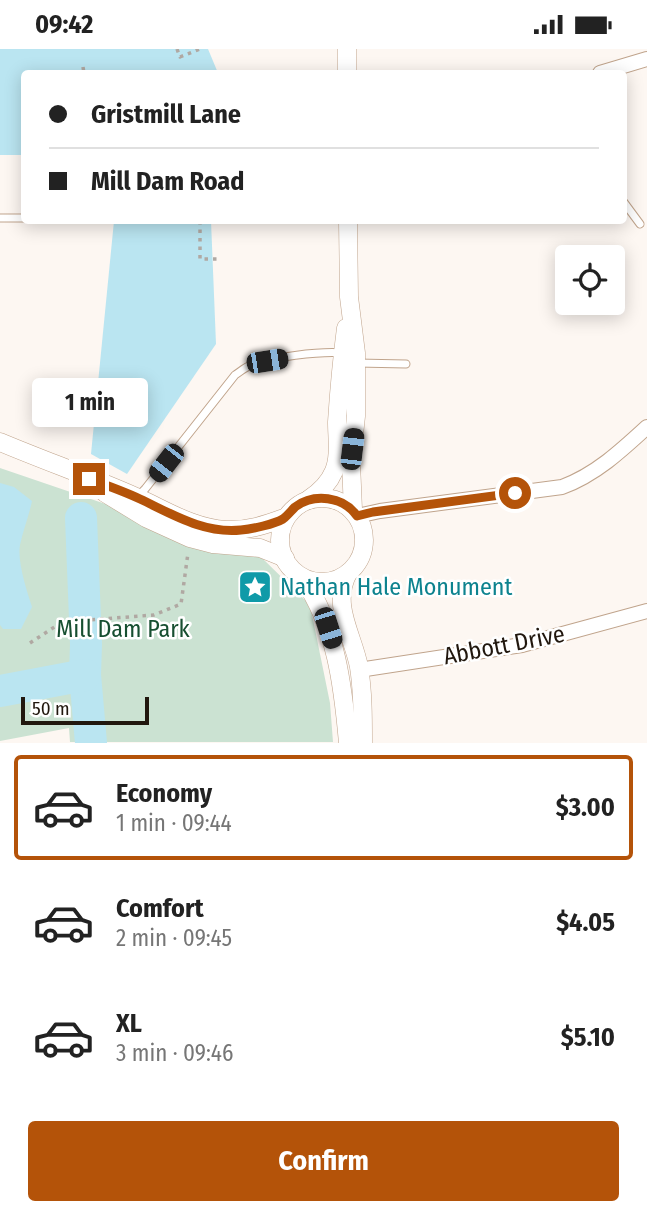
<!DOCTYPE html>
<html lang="en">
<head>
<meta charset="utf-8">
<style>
	body { margin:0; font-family:"Fira Sans Condensed",sans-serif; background:#f6f6f6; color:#222; height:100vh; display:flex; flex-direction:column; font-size:26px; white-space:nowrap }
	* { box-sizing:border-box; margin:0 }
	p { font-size:23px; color:#767676 }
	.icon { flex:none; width:38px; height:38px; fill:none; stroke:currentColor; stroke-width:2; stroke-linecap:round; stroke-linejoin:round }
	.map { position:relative; height:694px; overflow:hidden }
	.side { display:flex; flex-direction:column; background:#fff; flex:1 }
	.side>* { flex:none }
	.banner { position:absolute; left:21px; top:21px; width:606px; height:154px; border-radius:7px; box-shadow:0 4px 18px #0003; display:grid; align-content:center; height:154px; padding:0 28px; background:#fff }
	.controls { position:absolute; left:555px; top:196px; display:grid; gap:14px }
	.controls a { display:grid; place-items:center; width:70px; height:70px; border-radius:7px; background:#fff; box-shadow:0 4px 18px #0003; font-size:35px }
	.scale { position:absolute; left:21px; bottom:18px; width:128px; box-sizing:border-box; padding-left:7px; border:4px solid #21170e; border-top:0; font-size:19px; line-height:24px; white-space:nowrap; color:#21170e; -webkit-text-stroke:5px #fff; paint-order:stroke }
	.end { position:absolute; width:32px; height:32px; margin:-16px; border:9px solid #b45309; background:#fff; box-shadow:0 0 0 4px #fff }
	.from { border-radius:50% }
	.bubble { position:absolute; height:49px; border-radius:7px; background:#fff; box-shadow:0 4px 18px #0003; font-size:23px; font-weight:700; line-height:49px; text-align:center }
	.car { position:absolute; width:21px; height:42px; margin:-21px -10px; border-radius:9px; box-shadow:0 0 5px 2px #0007; background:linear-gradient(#222 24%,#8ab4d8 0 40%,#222 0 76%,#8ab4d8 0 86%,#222 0) }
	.banner b { display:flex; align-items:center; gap:24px; height:66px; font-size:26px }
	.banner b+b { border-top:2px solid #e0e0e0 }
	.banner i { width:18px; height:18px; background:#222 }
	ul { padding:12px 0 0; list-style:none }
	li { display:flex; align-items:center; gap:21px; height:105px; margin:0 14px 10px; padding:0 14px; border:4px solid transparent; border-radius:7px }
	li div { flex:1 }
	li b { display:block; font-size:26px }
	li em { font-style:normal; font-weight:700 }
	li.active { border-color:#b45309 }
	li>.icon { width:63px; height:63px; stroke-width:1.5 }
	.action { display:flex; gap:14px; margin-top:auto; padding:14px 28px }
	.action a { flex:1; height:80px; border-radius:7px; background:#b45309; color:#fff; font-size:28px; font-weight:700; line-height:80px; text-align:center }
	.status { display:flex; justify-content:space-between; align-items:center; height:49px; padding:0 35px; background:#fff; direction:ltr }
	.status svg { height:19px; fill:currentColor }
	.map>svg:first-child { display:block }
</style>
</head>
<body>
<div class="status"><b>09:42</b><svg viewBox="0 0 49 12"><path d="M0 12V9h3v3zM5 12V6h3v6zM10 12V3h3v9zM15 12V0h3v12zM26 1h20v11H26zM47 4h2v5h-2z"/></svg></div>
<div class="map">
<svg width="647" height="694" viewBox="0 0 647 694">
	<rect width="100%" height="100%" fill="#fdf7f2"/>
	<path fill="#cbe2d2" d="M0,419L261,508L310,556L330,654L333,693H70L69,679L0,692Z"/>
	<g fill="#bae5f1">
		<path d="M0,0H208L218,24H24V106H0Z"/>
		<path d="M114,172H211L216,295L127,425L91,405Z"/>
		<path d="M0,434L14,438L32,452C29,467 23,481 20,496C17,513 27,542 32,558L21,580H3L0,576Z"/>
	</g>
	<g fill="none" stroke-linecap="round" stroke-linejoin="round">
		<g stroke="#bae5f1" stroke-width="32">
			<path d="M81,469L86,595L85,626L91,694"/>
			<path d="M0,642L85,626"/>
		</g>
		<g stroke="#c0a48c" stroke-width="9">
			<g id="service">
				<path d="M623,152L640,175"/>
				<path d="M0,169H24"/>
				<path d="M357,314L406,315"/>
				<path d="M137,448L145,440L235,326C240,323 244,319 249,317C268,308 322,302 343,304"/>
			</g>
		</g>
		<g stroke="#c0a48c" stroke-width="16">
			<g id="minor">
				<path d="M600,24L647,10"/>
				<path d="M357,467L380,462L562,438C595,426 621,402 647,378"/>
				<path d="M359,621L522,596L647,562"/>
			</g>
		</g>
		<g stroke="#c0a48c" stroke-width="19">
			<g id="tertiary">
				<path d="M347,0V24"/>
				<path d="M348,172L349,248L356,304V367L351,414L353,461"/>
				<path d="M0,393C45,412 91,428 136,448C166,461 192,479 226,481C247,482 265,476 284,469"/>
				<path d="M105,444L146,469L190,489L213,495L260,499L285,509"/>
				<circle cx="322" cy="491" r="42"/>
				<path d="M309,450C320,443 329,434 334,422C340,407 337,389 337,373C339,342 342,310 346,279"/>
				<path d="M348,524C331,556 353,586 359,618C363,643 363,668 363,694"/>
				<path d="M303,530C336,577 343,637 348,694"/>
			</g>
		</g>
		<g stroke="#b0a8a2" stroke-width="3.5" stroke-dasharray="3.5 5" stroke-linecap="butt">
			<path d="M177,0L180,8L200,0"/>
			<path d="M83,18L84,24"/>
			<path d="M200,172V210H217"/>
			<path d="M30,594L62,573L154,566L181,555L188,504"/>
		</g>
		<use href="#service" stroke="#fff" stroke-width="7"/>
		<use href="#minor" stroke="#fff" stroke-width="14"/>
		<use href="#tertiary" stroke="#fff" stroke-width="18"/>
	</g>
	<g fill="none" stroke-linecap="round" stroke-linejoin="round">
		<path stroke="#b45309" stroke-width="9" d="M89,430C106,436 123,442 140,450C172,465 204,485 241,481C253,480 274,475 283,470C287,467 291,462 295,458C314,444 343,447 357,467L373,463L515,444"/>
	</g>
	<defs>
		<g id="sight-square" transform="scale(1.75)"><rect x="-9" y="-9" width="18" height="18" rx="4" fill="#0f9aa8" stroke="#fff"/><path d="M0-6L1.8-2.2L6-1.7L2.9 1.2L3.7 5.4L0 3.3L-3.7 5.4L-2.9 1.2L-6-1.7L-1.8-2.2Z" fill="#fff"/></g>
	</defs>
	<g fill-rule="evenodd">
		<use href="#sight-square" x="255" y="538"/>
	</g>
	<g text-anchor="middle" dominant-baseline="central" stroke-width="5" stroke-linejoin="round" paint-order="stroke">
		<g font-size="24" fill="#0d838f" stroke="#fff" text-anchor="start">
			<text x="280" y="538">Nathan Hale Monument</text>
		</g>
		<g font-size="24" fill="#174f31" stroke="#fff">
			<text x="123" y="580">Mill Dam Park</text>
		</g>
		<g font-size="24" fill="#21170e" stroke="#fff">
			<text transform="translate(504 596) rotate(-11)">Abbott Drive</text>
		</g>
	</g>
</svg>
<div class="controls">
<a><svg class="icon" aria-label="locate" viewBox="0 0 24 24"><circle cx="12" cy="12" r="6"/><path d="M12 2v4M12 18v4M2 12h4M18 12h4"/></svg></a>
</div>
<div class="scale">50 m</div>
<i class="end from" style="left:515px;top:444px"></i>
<i class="end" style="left:89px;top:430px"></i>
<div class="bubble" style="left:32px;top:329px;width:116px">1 min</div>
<i class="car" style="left:267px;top:312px;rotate:81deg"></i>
<i class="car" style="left:352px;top:400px;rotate:7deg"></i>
<i class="car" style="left:166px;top:414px;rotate:218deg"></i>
<i class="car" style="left:328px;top:579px;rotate:162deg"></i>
<div class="banner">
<b><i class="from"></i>Gristmill Lane</b>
<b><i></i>Mill Dam Road</b>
</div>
</div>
<section class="side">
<ul>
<li class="active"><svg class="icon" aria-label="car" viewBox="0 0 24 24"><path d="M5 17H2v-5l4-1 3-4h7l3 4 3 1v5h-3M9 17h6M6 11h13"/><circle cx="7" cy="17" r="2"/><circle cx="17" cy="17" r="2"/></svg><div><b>Economy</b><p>1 min · 09:44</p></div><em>$3.00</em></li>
<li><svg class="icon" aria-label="car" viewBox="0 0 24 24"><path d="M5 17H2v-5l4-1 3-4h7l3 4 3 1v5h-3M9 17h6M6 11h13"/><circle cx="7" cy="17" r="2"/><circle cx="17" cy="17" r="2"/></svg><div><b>Comfort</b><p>2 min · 09:45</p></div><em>$4.05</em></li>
<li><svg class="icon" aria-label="car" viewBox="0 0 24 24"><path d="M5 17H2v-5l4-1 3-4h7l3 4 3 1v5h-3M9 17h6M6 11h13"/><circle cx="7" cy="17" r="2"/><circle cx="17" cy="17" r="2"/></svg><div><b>XL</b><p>3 min · 09:46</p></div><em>$5.10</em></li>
</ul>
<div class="action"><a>Confirm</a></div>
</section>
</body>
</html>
